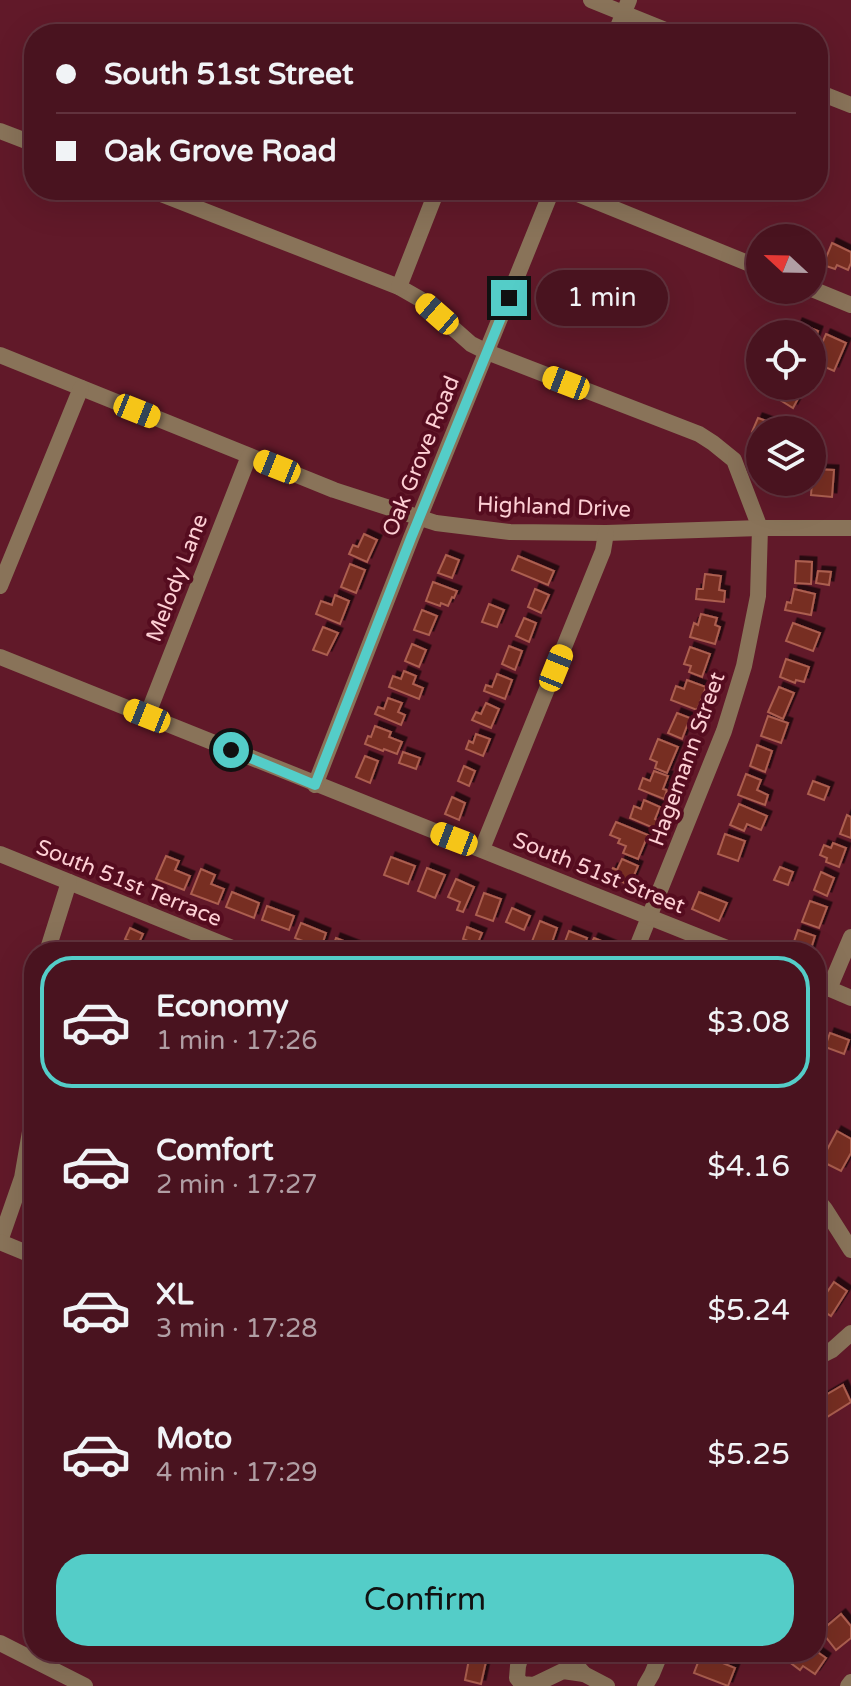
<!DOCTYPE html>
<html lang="en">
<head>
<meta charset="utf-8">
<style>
	body { margin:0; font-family:"Varela Round",sans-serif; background:#501c28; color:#f1f3f6; height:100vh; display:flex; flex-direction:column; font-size:30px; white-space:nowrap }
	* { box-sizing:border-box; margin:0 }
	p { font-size:26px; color:#b19ea4 }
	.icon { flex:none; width:44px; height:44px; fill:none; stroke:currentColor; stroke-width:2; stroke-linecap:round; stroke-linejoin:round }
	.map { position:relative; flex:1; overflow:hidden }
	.panel { position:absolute; left:24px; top:942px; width:802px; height:720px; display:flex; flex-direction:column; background:#49131f; border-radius:32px; box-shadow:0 8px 32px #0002,0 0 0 2px #61323d }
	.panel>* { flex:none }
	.hud { position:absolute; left:24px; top:24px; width:804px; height:176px; border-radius:32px; box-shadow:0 8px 32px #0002,0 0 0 2px #61323d; display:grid; align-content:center; height:176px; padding:0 32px; background:#49131f }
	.needle { width:52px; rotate:292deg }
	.buttons { position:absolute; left:746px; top:224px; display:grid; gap:16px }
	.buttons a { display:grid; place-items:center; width:80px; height:80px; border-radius:50%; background:#49131f; box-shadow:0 8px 32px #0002,0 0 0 2px #61323d; font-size:40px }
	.end { position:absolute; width:36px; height:36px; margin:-18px; border:10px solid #54cdc8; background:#111; box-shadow:0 0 0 4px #111 }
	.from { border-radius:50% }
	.bubble { position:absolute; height:56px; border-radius:28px; background:#49131f; box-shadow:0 8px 32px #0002,0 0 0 2px #61323d; font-size:26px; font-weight:600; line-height:56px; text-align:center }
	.car { position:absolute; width:24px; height:48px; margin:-24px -12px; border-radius:10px; box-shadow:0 0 6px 2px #0007; background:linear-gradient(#f5c518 24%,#345 0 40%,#f5c518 0 76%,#345 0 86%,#f5c518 0) }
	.hud b { display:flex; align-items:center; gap:28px; height:76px; font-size:30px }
	.hud b+b { border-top:2px solid #61323d }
	.hud i { width:20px; height:20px; background:#f1f3f6 }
	ul { padding:14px 0 0; list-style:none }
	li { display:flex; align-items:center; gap:24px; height:132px; margin:0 16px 12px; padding:0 16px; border:4px solid transparent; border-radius:32px }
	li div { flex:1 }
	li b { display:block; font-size:30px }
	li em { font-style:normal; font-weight:600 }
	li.active { border-color:#54cdc8 }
	li>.icon { width:72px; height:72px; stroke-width:1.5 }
	.action { display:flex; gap:16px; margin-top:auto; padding:16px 32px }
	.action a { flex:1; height:92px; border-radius:32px; background:#54cdc8; color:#111; font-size:32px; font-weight:600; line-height:92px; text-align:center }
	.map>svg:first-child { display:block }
</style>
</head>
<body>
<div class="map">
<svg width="851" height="1686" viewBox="0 0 851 1686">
	<defs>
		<filter id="shadow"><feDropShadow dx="4.5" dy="-4.5" stdDeviation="0" flood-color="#0009"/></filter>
	</defs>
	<rect width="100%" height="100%" fill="#611929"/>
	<g fill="#772f23" stroke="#ac5e50" stroke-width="2" filter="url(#shadow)">
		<path d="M832,243L851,252V263L848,270L837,265L835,269L823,265Z"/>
		<path d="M798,323L818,331L813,346L812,334H793Z"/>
		<path d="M826,334L846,343L834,371L818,364L824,352L819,350Z"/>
		<path d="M788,386L801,393L793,408L780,400Z"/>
		<path d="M758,418L778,425L776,430H760V435L752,432Z"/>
		<path d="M813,469L834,470L832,497L811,495Z"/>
		<path d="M364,534L377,540L367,562L349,554L353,545L358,547Z"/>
		<path d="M446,555L459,560L452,578L438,573Z"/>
		<path d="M518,556L554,571L548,585L512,570Z"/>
		<path d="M796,561L812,562L811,584L795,583Z"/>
		<path d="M350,564L365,570L356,593L341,587Z"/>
		<path d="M818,571L831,572L829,585L816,583Z"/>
		<path d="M705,574L721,576L719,590L725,591L724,602L696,599L697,589H703Z"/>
		<path d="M433,582L457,591L454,598L452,597L448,606L441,603L440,606L426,601Z"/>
		<path d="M535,589L549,595L541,613L528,607Z"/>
		<path d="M794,589L815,594L811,615L785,610L787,602L791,603Z"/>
		<path d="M335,595L349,601L340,624L316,614L321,601L332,605Z"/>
		<path d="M489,604L504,610L497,627L482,622Z"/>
		<path d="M422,610L437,616L429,635L414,630Z"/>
		<path d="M701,614L717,618L715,625L720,627L715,644L690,637L694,623L698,625Z"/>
		<path d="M524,618L536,623L529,642L516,636Z"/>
		<path d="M793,623L820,633L813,651L786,641Z"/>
		<path d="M323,627L338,633L327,655L313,650Z"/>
		<path d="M412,644L426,650L419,667L405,661Z"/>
		<path d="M509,646L522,651L515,670L502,664Z"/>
		<path d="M690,647L710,654L702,677L689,672L691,666L684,664Z"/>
		<path d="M786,659L809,667L804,682L796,680L795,683L780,677Z"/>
		<path d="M404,671L416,676L413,684L423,688L419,699L389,687L393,676L401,679Z"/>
		<path d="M497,674L512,680L505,699L484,691L486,685L492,687Z"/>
		<path d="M687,680L706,687L697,710L671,700L676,686L684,689Z"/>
		<path d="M779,687L794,693L783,719L768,712Z"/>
		<path d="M388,698L402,703L398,712L405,715L401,725L375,714L378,707L384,709Z"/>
		<path d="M486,703L499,709L491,728L472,720L476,712L481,714Z"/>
		<path d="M677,713L690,718L682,739L668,733Z"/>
		<path d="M768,716L788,723L781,743L761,736Z"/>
		<path d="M375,726L391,732L389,737L402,742L397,754L384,749L383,751L365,744L368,736L371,737Z"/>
		<path d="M476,734L490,739L483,756L466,749L469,741L473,743Z"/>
		<path d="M658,739L678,747L667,773L655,768L657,762L650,759Z"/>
		<path d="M757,745L772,751L765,772L750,766Z"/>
		<path d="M403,752L420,758L416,769L399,763Z"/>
		<path d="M365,756L378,761L370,783L356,777Z"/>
		<path d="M464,766L475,771L469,786L458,781Z"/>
		<path d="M654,771L668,776L663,789L667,790L664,799L639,789L643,778L650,781Z"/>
		<path d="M746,774L761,780L757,790L768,795L765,805L738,795Z"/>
		<path d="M813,781L829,787L824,800L808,794Z"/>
		<path d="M452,797L465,803L459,820L445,814Z"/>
		<path d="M644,800L660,807L655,819L659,821L656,829L630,818L634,806L641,809Z"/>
		<path d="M739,804L767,816L761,830L747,824L744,831L730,825Z"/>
		<path d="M847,815L851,817V838L840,834Z"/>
		<path d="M616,822L648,835L638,859L623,853L626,846L618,843L620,839L610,835Z"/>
		<path d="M725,834L745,841L738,861L718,854Z"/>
		<path d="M833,843L846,848L839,867L826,862L827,858L820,855L824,845L831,848Z"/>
		<path d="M166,856L179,861L175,870L190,876L184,890L156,879Z"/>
		<path d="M391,857L415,866L408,884L384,875Z"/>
		<path d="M622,859L638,866L630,885L609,877L613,868L617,870Z"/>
		<path d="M780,867L793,872L788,885L774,880Z"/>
		<path d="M427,868L445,875L435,898L418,891Z"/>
		<path d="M201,869L215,875L211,884L224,889L218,904L191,894Z"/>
		<path d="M821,872L834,878L827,896L814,890Z"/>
		<path d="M456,879L474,887L463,912L457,910L460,902L448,897Z"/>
		<path d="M232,892L259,903L254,918L226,907Z"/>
		<path d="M699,892L727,903L719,921L692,909Z"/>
		<path d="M484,893L501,899L493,921L476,915Z"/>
		<path d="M810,901L827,907L819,928L802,922Z"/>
		<path d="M267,906L294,916L289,930L262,920Z"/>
		<path d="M512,908L530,916L524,930L506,922Z"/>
		<path d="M540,921L557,928L549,951L531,944Z"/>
		<path d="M301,923L326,933L321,948L295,938Z"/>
		<path d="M467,927L482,933L477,945L463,939Z"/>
		<path d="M130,928L143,934L138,945L125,939Z"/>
		<path d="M798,930L815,936L810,952H797L791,950Z"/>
		<path d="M569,931L587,938L582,952L563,947Z"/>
		<path d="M336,938L362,948L361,952H331Z"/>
		<path d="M594,938L616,947L615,952H596L589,948Z"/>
		<path d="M830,1033L849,1040L844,1054L825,1047Z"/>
		<path d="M837,1131L851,1139V1153L841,1171L821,1161Z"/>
		<path d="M834,1282L847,1291L831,1316L817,1307Z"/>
		<path d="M843,1385L851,1402L827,1417L817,1400Z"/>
		<path d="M841,1614L851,1626V1638L836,1650L821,1631Z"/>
		<path d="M816,1651L826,1658L815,1674L803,1666L800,1670L788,1661L794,1653L799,1657L803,1652H816Z"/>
		<path d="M702,1652H718L723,1654L720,1662L735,1668L728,1686L694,1673Z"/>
		<path d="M470,1654L487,1657L481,1684L465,1680Z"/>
	</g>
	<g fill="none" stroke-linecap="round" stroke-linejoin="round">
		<g stroke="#897359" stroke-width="16">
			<path d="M591,0L675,34"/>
			<path d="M615,34L629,0"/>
			<path d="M818,92L851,105"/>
			<path d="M0,131L34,144"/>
			<path d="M151,190L399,287L420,299L471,344L487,352L699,434L713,443L734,460L760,528L758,596L744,666L724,731L635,952"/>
			<path d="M568,190L760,268"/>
			<path d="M399,287L437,190"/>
			<path d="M812,289L851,305"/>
			<path d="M0,355L334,490L436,523L510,532L606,533L760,528H851"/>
			<path d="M0,586L81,388"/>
			<path d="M0,657C245,755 491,854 737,952"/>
			<path d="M147,716L249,456"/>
			<path d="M315,785L411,538L552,190"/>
			<path d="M482,849L603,551L606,533"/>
			<path d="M0,854L242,952"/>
			<path d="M47,952L69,882"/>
			<path d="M816,983L851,998"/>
			<path d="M829,989L851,937"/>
			<path d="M816,1198L825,1209L851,1250"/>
			<path d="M0,1241L22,1178L32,1120L34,1074"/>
			<path d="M0,1242L34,1256"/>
			<path d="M816,1358L832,1350L851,1333"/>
			<path d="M0,1643L85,1686"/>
			<path d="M522,1652L518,1666L517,1678L522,1684L534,1685L563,1671L584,1674L569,1657L568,1652"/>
			<path d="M584,1674L607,1686"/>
			<path d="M645,1686L652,1674L661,1652"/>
			<path d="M848,1686L851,1682"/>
		</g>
	</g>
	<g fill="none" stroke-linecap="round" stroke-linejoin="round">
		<path stroke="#54cdc8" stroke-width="10" d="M231,750L315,785L411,538L509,298"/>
	</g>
	<g text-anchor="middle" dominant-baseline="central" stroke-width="8" stroke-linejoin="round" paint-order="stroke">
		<g font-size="22" fill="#fdcfd4" stroke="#550c1f">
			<text transform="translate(421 456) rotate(-68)">Oak Grove Road</text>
			<text transform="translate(554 507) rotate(2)">Highland Drive</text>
			<text transform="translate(177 578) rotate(-69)">Melody Lane</text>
			<text transform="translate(687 759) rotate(-70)">Hagemann Street</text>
			<text transform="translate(599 873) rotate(22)">South 51st Street</text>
			<text transform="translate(129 883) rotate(22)">South 51st Terrace</text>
		</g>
	</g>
</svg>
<div class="buttons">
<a><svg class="needle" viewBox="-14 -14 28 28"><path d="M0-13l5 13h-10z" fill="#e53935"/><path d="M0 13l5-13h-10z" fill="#b19ea4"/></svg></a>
<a><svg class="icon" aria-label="locate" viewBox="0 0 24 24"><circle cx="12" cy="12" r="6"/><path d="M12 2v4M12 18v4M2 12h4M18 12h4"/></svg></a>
<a><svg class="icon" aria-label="layers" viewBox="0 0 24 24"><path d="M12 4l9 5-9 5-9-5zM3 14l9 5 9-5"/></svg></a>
</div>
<i class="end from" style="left:231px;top:750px"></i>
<i class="end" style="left:509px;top:298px"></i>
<div class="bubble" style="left:536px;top:270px;width:132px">1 min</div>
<i class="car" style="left:437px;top:314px;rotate:311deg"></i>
<i class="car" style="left:566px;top:383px;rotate:291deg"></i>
<i class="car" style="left:137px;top:411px;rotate:112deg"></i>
<i class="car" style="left:277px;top:467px;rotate:292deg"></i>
<i class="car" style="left:556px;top:668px;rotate:22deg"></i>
<i class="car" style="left:147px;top:716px;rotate:292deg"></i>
<i class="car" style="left:454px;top:839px;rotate:291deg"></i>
<div class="hud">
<b><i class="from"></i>South 51st Street</b>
<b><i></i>Oak Grove Road</b>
</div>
<section class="panel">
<ul>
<li class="active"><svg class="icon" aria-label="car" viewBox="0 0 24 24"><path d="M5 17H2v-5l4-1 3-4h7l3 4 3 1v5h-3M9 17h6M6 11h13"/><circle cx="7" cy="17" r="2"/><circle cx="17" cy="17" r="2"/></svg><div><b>Economy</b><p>1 min · 17:26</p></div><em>$3.08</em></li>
<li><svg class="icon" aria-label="car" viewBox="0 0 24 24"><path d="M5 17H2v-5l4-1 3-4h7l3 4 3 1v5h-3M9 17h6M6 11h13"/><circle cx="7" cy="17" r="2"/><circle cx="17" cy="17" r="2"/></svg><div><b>Comfort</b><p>2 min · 17:27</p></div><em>$4.16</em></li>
<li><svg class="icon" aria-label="car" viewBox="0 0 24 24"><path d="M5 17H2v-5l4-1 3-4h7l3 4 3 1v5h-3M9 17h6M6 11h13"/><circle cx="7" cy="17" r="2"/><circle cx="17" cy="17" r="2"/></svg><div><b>XL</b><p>3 min · 17:28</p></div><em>$5.24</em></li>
<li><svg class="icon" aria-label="car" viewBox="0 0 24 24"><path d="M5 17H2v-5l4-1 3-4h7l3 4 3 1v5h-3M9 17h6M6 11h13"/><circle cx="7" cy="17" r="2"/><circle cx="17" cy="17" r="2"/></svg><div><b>Moto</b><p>4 min · 17:29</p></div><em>$5.25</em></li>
</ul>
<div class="action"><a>Confirm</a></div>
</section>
</div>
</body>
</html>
